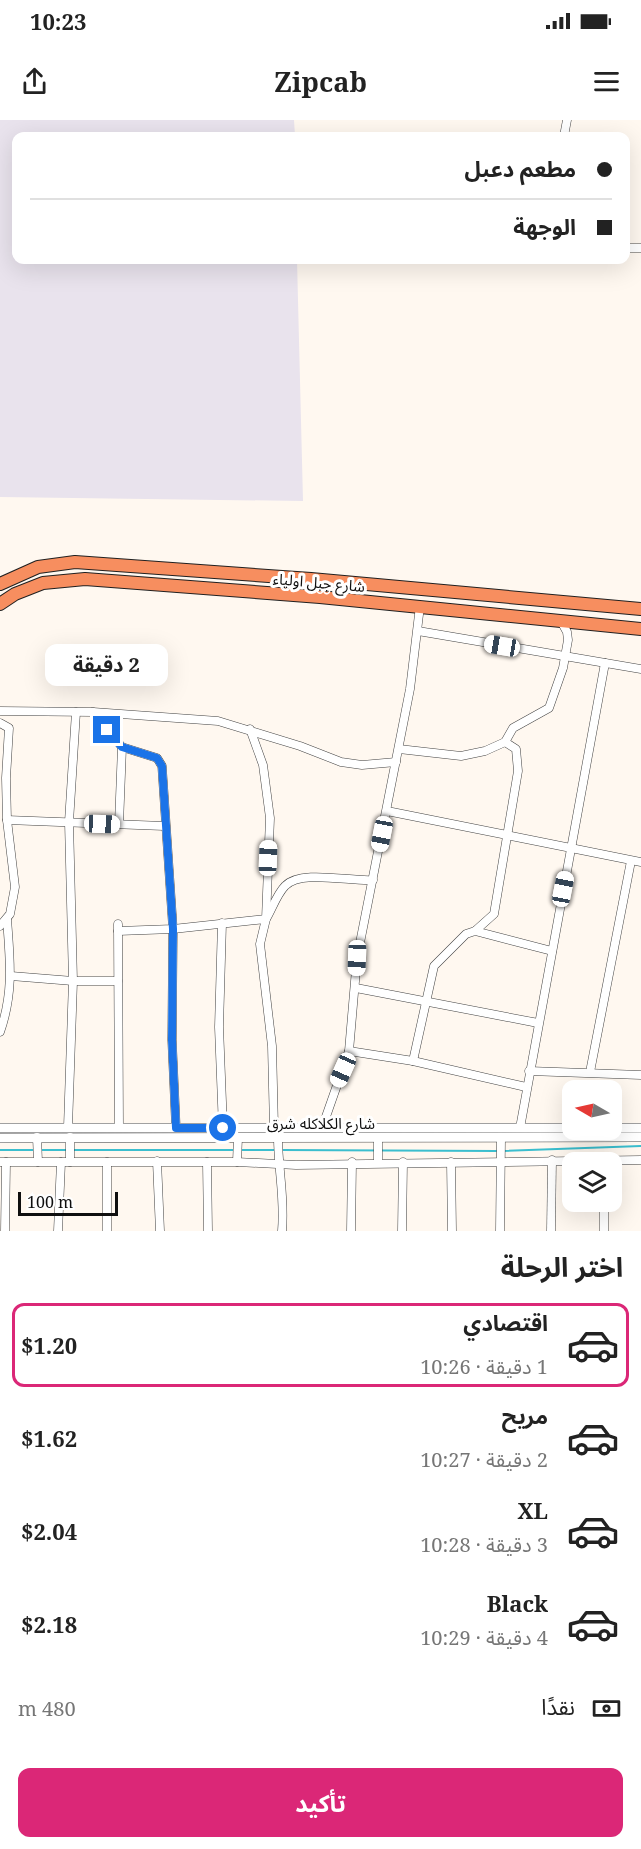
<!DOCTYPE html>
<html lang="ar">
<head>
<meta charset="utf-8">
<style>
	body { margin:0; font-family:"Noto Serif","Noto Sans Arabic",serif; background:#f2f2f2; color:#222; direction:rtl; height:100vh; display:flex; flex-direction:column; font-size:22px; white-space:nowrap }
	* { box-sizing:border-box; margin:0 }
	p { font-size:20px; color:#767676 }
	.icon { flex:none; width:33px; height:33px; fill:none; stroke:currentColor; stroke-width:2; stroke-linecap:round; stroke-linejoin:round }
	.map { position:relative; height:1111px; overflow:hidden; direction:ltr }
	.sheet { display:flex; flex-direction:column; background:#fff; flex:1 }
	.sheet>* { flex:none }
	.top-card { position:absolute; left:12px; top:12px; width:618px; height:132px; border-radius:12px; box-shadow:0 6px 24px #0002; direction:rtl; display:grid; align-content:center; height:132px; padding:0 18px; background:#fff }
	.needle { width:39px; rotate:279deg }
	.tools { position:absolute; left:562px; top:960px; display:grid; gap:12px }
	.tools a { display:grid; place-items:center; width:60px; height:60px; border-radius:12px; background:#fff; box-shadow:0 6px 24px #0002; font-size:30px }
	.scale { position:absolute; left:18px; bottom:15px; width:100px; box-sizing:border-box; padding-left:6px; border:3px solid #0f0f0f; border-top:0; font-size:16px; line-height:21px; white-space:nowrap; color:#0f0f0f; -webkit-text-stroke:4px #fff; paint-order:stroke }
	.end { position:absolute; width:27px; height:27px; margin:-14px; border:8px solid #1a73e8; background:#fff; box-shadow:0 0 0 3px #fff }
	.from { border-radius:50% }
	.bubble { position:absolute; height:42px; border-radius:12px; background:#fff; box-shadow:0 6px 24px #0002; font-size:20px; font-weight:700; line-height:42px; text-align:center; direction:rtl }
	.car { position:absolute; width:18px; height:36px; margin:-18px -9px; border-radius:8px; box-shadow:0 0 4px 2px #0007; background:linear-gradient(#fff 24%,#345 0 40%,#fff 0 76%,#345 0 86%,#fff 0) }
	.top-card b { display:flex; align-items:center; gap:21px; height:57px; font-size:22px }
	.top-card b+b { border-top:2px solid #e0e0e0 }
	.top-card i { width:15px; height:15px; background:#222 }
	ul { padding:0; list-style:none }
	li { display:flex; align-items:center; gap:18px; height:84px; margin:0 12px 9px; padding:0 6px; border:3px solid transparent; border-radius:12px }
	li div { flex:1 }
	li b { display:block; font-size:22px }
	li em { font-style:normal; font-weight:700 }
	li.on { border-color:#db2777 }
	li>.icon { width:54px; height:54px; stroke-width:1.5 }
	h2 { padding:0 18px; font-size:27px; line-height:72px }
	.pay { display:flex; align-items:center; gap:15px; height:66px; padding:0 18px; font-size:22px }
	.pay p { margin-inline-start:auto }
	.action { display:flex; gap:12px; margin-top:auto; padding:12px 18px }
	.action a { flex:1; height:69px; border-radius:12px; background:#db2777; color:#fff; font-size:24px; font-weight:700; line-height:69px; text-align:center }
	.status { display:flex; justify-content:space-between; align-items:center; height:42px; padding:0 30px; background:#fff; direction:ltr }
	.status svg { height:16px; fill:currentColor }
	header { display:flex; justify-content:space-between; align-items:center; height:78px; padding:0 18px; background:#fff; font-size:27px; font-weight:700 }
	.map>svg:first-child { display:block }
</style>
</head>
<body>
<div class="status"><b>10:23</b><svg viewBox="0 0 49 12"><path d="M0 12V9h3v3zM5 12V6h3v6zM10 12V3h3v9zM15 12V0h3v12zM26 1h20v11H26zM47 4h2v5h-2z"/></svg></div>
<header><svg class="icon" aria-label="menu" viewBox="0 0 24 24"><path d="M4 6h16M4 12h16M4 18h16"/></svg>Zipcab<svg class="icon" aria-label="share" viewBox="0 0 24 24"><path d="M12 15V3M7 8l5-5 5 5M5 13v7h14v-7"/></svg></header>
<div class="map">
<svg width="641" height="1111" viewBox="0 0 641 1111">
	<rect width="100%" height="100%" fill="#fff8f0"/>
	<path fill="#e9e3ed" d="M0,0H294L295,16H16V140H297L303,381L0,377Z"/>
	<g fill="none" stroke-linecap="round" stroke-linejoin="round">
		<g stroke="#3bbece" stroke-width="2">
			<path d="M0,1030H35"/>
			<path d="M41,1030H275"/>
			<path d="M281,1030L497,1031"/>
			<path d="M503,1031L641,1026"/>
		</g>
		<g stroke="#424242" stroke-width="9">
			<g id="minor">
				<path d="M564,16L567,0"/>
				<path d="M626,128H641"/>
				<path d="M418,511L641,549"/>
				<path d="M0,591L93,592L218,601L300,626L341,642L362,645L396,642"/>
				<path d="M93,592L122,627L119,704"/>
				<path d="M0,603L9,608L6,658L7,700L15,767L10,794L0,806"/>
				<path d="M250,609L263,645L270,698L266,799L260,824L272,926L274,1008"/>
				<path d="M122,627L157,638L162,646L173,809L172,920L176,1008"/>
				<path d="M399,629L461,636L485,631L505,622L513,608L549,588L563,548L568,520L567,512L561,501"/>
				<path d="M387,691L641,742"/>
				<path d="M7,700L164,706"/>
				<path d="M222,803L219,907L223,1008"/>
				<path d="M118,804L119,1007"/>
				<path d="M118,811L173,809L266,799C272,789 277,774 285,766C301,749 351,762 373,760"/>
				<path d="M475,811L494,794L518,651L516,629L505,622"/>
				<path d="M11,856L73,861H118"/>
				<path d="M356,868L538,903"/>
				<path d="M0,912C14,872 10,840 7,799"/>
				<path d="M349,931L413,941L526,967"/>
				<path d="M413,941L434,846L466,814L475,811L552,831"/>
				<path d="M529,951L641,955"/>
				<path d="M590,952L631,741"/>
				<path d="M68,1007L73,861L69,702L76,592"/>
				<path d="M322,1008L349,931L357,838L410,569L420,486"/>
				<path d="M520,1008L605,543"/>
				<path d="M37,1017L38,1042"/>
				<path d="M278,1017C278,1050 285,1077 282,1111"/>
				<path d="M378,1018V1042"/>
				<path d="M157,1041L160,1111"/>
				<path d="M0,1042H237L296,1045L641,1040"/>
				<path d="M70,1042V1017"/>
				<path d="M107,1042V1111"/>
				<path d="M207,1042L208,1111"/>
				<path d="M237,1042L238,1017"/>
				<path d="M451,1042L452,1111"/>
				<path d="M5,1111L6,1042"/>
				<path d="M58,1111L61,1042"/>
				<path d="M351,1111L352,1042"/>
				<path d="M402,1111L403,1042"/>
				<path d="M500,1111L501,1018"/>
				<path d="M551,1111L552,1040"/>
				<path d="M604,1111V1082"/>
			</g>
		</g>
		<g stroke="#424242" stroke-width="10">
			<g id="tertiary">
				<path d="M0,1008H573"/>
				<path d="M612,1008H641"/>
				<path d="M0,1018L641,1017"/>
			</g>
		</g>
		<g stroke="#202020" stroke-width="14">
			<g id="trunk">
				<path d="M0,464L38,447L75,442L311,459L641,489"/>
				<path d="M0,484L15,474L43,463L85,459L320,477L641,509"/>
			</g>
		</g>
		<use href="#minor" stroke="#fff" stroke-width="8"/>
		<use href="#tertiary" stroke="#fff" stroke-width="9"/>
		<use href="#trunk" stroke="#f78e5f" stroke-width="12"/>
	</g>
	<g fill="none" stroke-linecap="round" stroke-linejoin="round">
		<path stroke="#1a73e8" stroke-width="8" d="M107,610L122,627L157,638L162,646L173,809L172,920L176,1008H223"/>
	</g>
	<g text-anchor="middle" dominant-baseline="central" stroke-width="6" stroke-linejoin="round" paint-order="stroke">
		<g font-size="15" fill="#0f0f0f" stroke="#fff">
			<text transform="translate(319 462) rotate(5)">شارع جبل اولياء</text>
			<text x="321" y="1003">شارع الكلاكله شرق</text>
		</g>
	</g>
</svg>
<div class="tools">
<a><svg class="needle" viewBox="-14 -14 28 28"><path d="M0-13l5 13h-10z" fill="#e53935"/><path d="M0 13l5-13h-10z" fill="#767676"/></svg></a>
<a><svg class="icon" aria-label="layers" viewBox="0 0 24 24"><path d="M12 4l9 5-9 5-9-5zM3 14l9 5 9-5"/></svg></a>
</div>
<div class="scale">100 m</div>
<i class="end from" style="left:223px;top:1008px"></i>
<i class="end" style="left:107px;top:610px"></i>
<div class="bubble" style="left:45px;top:524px;width:123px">2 دقيقة</div>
<i class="car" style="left:502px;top:526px;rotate:280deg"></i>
<i class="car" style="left:102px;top:704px;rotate:92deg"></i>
<i class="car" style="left:382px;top:714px;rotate:191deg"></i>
<i class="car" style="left:268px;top:738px;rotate:2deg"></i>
<i class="car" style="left:563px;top:769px;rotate:11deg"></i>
<i class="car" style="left:357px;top:838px;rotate:182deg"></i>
<i class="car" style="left:343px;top:950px;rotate:204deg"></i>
<div class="top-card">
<b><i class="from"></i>مطعم دعبل</b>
<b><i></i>الوجهة</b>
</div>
</div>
<section class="sheet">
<h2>اختر الرحلة</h2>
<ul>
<li class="on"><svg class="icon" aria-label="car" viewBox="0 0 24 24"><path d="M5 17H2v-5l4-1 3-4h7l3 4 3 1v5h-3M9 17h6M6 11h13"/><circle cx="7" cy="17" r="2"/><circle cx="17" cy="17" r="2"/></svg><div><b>اقتصادي</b><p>1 دقيقة · 10:26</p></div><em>$1.20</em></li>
<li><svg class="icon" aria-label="car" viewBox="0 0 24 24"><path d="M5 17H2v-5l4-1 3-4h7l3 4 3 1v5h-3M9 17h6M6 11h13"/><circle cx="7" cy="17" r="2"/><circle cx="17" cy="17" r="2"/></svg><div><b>مريح</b><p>2 دقيقة · 10:27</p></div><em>$1.62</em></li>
<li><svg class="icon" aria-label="car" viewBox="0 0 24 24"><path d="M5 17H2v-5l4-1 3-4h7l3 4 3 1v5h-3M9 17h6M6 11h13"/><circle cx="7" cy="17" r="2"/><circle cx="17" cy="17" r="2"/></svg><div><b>XL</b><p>3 دقيقة · 10:28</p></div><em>$2.04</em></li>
<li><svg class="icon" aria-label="car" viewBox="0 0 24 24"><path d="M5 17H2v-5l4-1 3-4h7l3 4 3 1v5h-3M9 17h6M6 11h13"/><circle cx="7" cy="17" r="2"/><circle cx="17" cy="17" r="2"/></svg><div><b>Black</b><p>4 دقيقة · 10:29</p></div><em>$2.18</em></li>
</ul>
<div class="pay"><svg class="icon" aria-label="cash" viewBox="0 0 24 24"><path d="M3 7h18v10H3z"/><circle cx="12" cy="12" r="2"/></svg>نقدًا<p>480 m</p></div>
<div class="action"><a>تأكيد</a></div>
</section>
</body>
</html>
